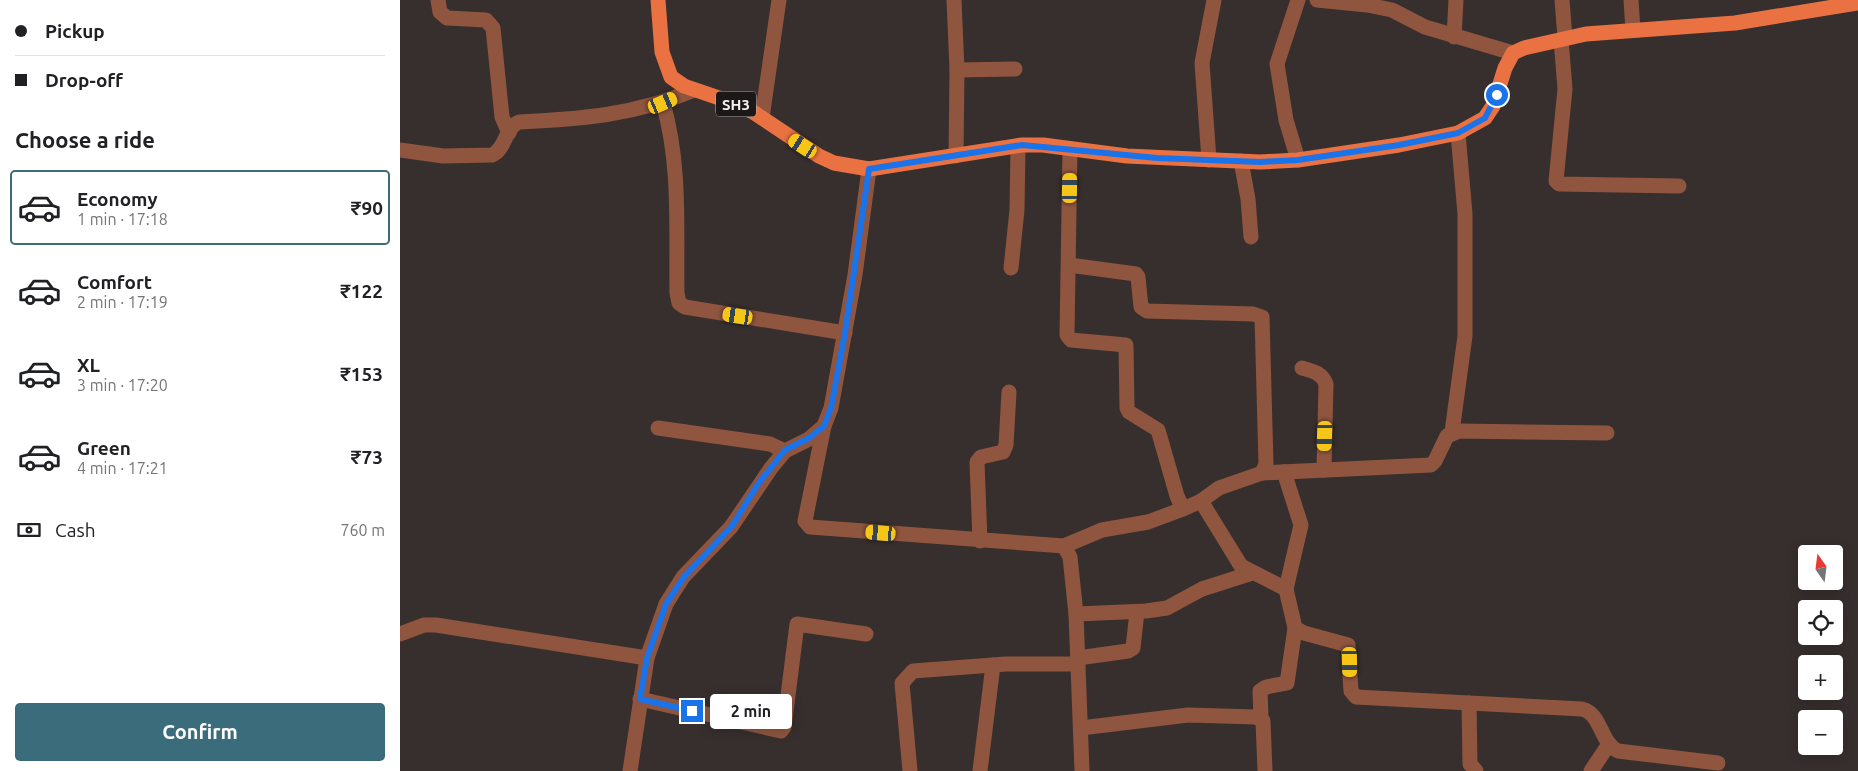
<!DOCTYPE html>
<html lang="en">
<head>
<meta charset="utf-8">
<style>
	body { margin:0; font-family:Ubuntu,sans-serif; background:#f6f6f6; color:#202124; height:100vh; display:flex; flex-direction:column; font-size:19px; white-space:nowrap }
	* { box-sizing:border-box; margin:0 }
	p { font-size:16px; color:#757577 }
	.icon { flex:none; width:28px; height:28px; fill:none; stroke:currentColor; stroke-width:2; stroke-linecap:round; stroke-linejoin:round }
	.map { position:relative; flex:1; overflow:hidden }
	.drawer { display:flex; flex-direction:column; background:#fff; width:400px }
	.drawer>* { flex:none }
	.guide { display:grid; align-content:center; height:110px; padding:0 15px; background:#fff }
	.needle { width:32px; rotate:346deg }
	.fabs { position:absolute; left:1398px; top:545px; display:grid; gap:10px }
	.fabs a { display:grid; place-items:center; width:45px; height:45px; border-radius:5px; background:#fff; box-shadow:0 2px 12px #0003; font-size:25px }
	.end { position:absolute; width:22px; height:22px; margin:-11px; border:6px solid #1a73e8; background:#fff; box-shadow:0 0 0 2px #fff }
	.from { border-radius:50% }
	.bubble { position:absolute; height:35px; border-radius:5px; background:#fff; box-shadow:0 2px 12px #0003; font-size:16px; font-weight:600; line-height:35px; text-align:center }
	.car { position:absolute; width:15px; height:30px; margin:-15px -8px; border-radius:6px; box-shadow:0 0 4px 1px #0007; background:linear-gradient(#f5c518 24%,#345 0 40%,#f5c518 0 76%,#345 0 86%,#f5c518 0) }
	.guide b { display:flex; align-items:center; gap:18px; height:48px; font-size:19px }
	.guide b+b { border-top:1px solid #e0e0e0 }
	.guide i { width:12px; height:12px; background:#202124 }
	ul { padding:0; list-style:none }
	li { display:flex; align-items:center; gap:15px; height:75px; margin:0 10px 8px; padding:0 5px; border:2px solid transparent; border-radius:5px }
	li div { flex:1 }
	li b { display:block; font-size:19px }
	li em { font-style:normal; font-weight:600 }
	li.selected { border-color:#3b6c7c }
	li>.icon { width:45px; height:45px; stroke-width:1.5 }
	h2 { padding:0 15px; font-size:22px; line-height:60px }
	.pay { display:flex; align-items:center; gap:12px; height:55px; padding:0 15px; font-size:19px }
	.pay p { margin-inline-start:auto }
	.primary-button { display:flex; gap:10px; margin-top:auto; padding:10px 15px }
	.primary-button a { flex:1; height:58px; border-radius:5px; background:#3b6c7c; color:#fff; font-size:20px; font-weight:600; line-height:58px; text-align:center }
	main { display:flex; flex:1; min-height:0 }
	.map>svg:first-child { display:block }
</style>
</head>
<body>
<main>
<section class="drawer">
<div class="guide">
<b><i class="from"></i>Pickup</b>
<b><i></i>Drop-off</b>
</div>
<h2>Choose a ride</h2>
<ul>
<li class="selected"><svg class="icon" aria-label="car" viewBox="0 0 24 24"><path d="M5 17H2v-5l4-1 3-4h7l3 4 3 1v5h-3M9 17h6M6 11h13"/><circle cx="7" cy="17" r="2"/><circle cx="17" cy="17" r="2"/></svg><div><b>Economy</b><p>1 min · 17:18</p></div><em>₹90</em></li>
<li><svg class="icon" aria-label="car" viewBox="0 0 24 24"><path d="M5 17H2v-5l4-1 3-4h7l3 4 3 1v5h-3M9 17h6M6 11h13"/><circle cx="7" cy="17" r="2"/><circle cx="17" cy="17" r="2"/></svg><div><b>Comfort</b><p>2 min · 17:19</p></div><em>₹122</em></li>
<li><svg class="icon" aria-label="car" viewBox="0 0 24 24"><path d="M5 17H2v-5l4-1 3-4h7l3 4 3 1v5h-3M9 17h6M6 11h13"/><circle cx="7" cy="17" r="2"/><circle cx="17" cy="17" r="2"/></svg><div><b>XL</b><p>3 min · 17:20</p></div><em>₹153</em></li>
<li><svg class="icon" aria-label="car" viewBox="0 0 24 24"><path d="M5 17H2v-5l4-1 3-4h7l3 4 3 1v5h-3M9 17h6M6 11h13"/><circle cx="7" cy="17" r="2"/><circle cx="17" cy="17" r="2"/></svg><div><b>Green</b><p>4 min · 17:21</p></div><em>₹73</em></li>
</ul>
<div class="pay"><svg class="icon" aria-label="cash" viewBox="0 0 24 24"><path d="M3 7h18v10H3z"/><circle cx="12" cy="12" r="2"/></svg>Cash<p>760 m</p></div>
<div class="primary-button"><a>Confirm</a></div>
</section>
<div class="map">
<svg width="1458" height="771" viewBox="0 0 1458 771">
	<rect width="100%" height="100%" fill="#372f2d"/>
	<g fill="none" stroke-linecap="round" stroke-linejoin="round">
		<g stroke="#8f553f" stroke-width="15">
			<path d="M38,0L40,12L47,18L86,20L93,28L102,117L109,133"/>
			<path d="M554,0L557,70L556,156"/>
			<path d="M917,0L967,5L992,10L1025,27L1113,53"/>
			<path d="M1162,0L1165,38"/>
			<path d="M1231,0L1233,30"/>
			<path d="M1054,37L1056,0"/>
			<path d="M1161,39L1165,89L1156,181L1159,184L1279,186"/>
			<path d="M557,70L615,69"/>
			<path d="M263,103C281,165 276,229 277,293L279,303L285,307L445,333"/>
			<path d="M362,118L379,0"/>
			<path d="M670,149L667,335L671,340L726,345L727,408L729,412L758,430L777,496L783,509"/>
			<path d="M0,150L43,156L92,155C106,149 105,127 119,122C182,119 235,115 294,90"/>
			<path d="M809,160L802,63L814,0"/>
			<path d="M898,160L886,120L877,64L898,0"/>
			<path d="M841,161L848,199L851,237"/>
			<path d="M611,268L617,210L618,146"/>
			<path d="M902,368C913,371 922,373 926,384L924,470"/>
			<path d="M424,426L405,521L410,527L664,546L670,557L676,614L682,771"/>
			<path d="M258,428L370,444L385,451"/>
			<path d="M1052,432L1065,336V214L1058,133"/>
			<path d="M884,472L901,525L886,589"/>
			<path d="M862,473L1031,465L1035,461L1047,436L1059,431L1207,433"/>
			<path d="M801,501L841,566L886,589L895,628L904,633L948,645L951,691L956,697L1182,709C1202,714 1200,743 1218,751L1318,763"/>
			<path d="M580,541L577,462L581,457L603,452L606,445L609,392"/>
			<path d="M664,546L702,530L748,522L783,509L801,501L819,488L862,473L866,464L862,317L853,314L747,311L741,307L738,277L736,274L669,265"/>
			<path d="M676,614L746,611L767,608L802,589L852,573"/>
			<path d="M0,634L24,625H36L247,658"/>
			<path d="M678,658L728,651L733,648L737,612"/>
			<path d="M240,699L381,731L384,727L397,624L466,634"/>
			<path d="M1069,703L1070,764L1076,771"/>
			<path d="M861,718L860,691L866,687L887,683L895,628"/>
			<path d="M681,728L788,715L856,717L863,721L865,771"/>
			<path d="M230,771L247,658L266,604L283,577L331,527L371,468L385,451L409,439L424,426L431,408L455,275L469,169"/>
			<path d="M510,771L502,683L513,671L606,664H678"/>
			<path d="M580,771L593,665"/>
			<path d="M1191,771L1209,744"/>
		</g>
		<path stroke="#ea7242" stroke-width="15" d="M258,0L262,52L271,77L284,86L328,101L353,112L419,156L434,163L469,169L622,145H643L727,156L860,162L898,160L999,145L1058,133L1085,118L1093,106L1105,68L1113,53L1124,48L1186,34L1335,23L1458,3"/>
	</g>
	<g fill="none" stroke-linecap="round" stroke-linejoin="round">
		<path stroke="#1a73e8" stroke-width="6" d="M292,711L240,699L247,658L266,604L284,577L332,526L358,484L385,450L409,438L424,426L431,408L445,333L469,169L622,145L757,158L860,162L898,160L999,145L1058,133L1085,118L1097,95"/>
	</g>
	<g text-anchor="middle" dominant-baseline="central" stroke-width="4" stroke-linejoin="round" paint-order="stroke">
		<rect fill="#1c1817" stroke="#b5b0ae" stroke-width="1" x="316" y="91.5" width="40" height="25" rx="4"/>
		<g font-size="15" font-weight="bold" fill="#f6f1ef">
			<text x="336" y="104">SH3</text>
		</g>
	</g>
</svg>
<div class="fabs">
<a><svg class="needle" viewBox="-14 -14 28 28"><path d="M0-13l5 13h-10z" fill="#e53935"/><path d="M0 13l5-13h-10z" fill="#757577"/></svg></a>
<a><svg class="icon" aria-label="locate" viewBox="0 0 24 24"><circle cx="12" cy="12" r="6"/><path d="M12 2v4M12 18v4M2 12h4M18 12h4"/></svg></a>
<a>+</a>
<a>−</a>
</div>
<i class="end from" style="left:1097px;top:95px"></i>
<i class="end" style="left:292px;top:711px"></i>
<div class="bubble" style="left:310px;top:694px;width:82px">2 min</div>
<i class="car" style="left:263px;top:103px;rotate:67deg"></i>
<i class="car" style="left:403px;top:146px;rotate:303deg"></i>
<i class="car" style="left:670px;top:188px;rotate:1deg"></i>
<i class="car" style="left:338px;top:316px;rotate:279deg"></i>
<i class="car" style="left:925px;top:436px;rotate:182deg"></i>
<i class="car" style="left:481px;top:533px;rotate:275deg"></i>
<i class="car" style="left:950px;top:662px;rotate:179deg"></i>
</div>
</main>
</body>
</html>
